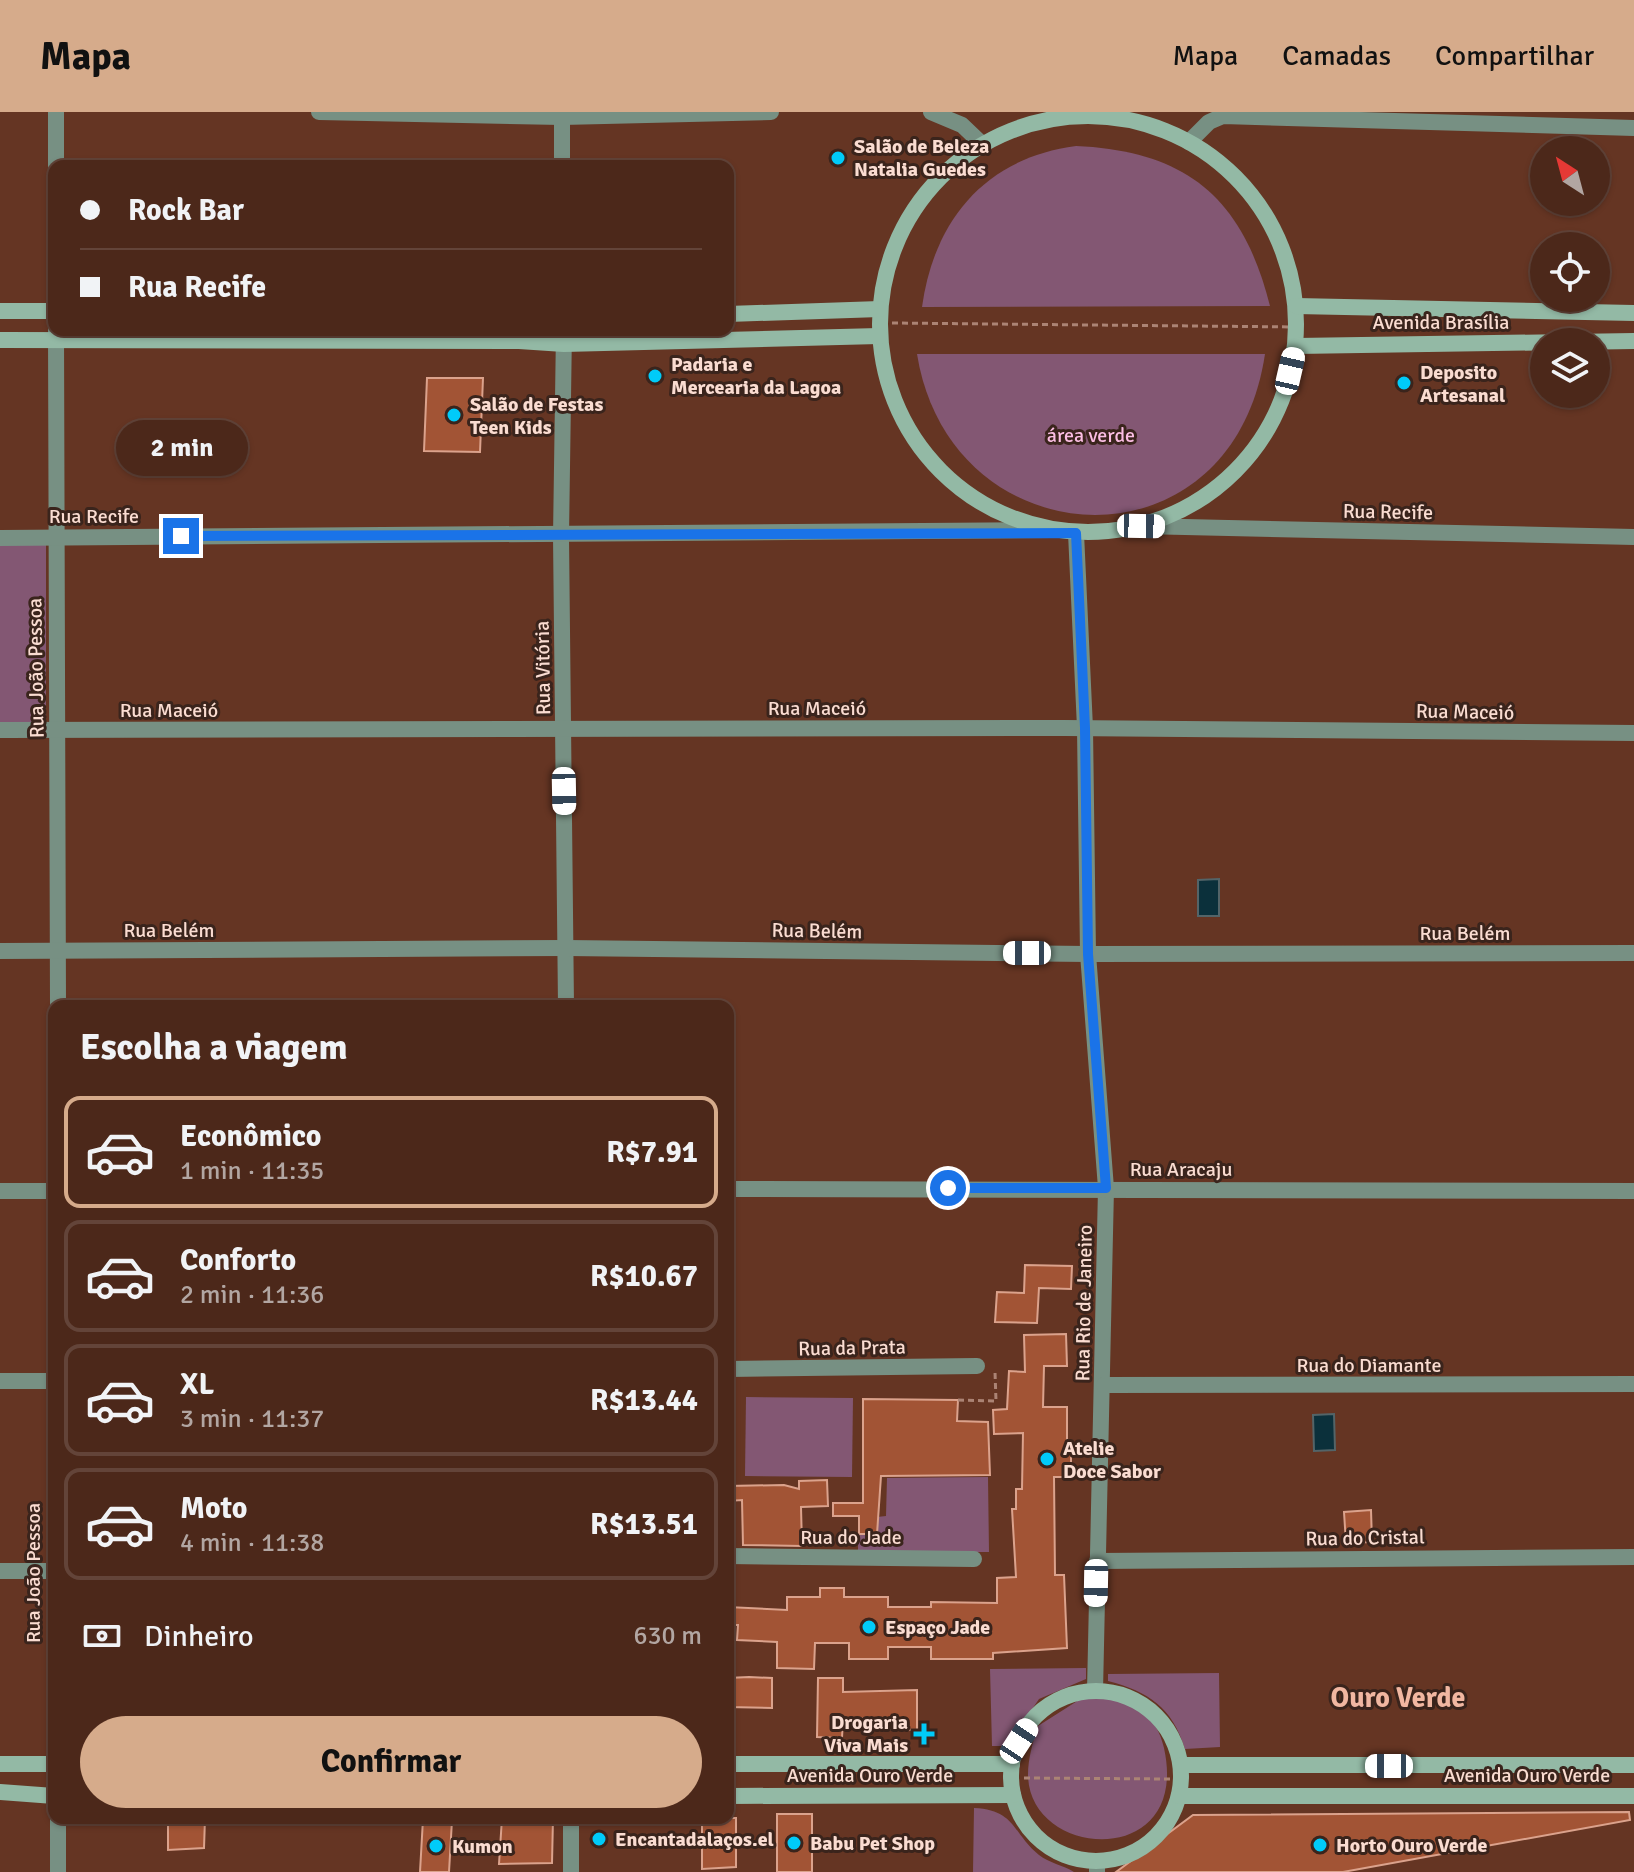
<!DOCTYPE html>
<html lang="pt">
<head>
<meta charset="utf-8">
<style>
	body { margin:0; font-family:Signika,sans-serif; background:#563427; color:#f1f3f6; height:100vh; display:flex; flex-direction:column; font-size:30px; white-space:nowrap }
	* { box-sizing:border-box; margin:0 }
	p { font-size:26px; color:#b2a6a2 }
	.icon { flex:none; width:44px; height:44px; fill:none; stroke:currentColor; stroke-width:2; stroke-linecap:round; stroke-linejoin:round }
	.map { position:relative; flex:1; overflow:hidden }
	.side { position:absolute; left:48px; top:888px; width:686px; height:824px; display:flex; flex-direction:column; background:#4c281a; border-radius:16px; box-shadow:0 2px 6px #0004,0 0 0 2px #634439 }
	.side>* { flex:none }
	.banner { position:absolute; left:48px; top:48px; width:686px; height:176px; border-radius:16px; box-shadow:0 2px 6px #0004,0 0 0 2px #634439; display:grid; align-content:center; height:176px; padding:0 32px; background:#4c281a }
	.needle { width:52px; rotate:324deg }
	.controls { position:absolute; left:1530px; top:24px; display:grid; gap:16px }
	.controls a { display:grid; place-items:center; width:80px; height:80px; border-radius:50%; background:#4c281a; box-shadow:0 2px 6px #0004,0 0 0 2px #634439; font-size:40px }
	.end { position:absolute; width:36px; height:36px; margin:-18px; border:10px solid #1a73e8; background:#fff; box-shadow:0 0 0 4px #fff }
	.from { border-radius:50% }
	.bubble { position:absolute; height:56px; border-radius:28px; background:#4c281a; box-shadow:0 2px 6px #0004,0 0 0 2px #634439; font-size:26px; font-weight:700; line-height:56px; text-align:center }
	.car { position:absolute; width:24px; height:48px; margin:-24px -12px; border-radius:10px; box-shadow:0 0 6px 2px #0007; background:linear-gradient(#fff 24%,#345 0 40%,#fff 0 76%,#345 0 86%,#fff 0) }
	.banner b { display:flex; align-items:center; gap:28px; height:76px; font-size:30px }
	.banner b+b { border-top:2px solid #634439 }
	.banner i { width:20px; height:20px; background:#f1f3f6 }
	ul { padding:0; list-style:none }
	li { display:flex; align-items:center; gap:24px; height:112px; margin:0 16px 12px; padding:0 16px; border:4px solid #634439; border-radius:16px }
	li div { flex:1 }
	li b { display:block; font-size:30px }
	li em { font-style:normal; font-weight:700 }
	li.selected { border-color:#d6ab8b }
	li>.icon { width:72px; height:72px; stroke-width:1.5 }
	h2 { padding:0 32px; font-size:36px; line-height:96px }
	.pay { display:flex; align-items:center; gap:20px; height:88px; padding:0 32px; font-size:30px }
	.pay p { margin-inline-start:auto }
	.cta { display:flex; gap:16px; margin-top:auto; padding:16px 32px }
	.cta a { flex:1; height:92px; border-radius:48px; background:#d6ab8b; color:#111; font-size:32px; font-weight:700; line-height:92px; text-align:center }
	header { display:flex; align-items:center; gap:48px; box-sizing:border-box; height:112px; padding:0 40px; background:#d6ab8b; color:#111 }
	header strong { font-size:38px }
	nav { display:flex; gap:44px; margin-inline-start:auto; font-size:28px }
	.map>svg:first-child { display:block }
</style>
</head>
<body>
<header>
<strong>Mapa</strong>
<nav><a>Mapa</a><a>Camadas</a><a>Compartilhar</a></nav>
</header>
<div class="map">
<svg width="1634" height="1760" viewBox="0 0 1634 1760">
	<rect width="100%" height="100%" fill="#653523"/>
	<g fill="#835773">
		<path d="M1076,34C1188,39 1243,87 1270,194L922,195C934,108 985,46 1076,34Z"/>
		<path d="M917,242H1265C1232,464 950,449 917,242Z"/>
		<path d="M46,431V610L0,611V432Z"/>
		<path d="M746,1285L853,1286L852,1365L745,1364Z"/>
		<path d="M988,1365L989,1440H858V1421H877V1405L886,1404L887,1366Z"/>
		<path d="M1086,1556V1567L1039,1587L1007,1634H992L990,1557Z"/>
		<path d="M1219,1561L1220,1635L1185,1637C1172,1595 1149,1580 1108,1569V1562Z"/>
		<path d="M1105,1582C1135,1590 1157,1604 1164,1636C1191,1758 1029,1748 1028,1663C1028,1646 1033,1630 1038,1614L1082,1586Z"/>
		<path d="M974,1696C1016,1698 1012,1721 1039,1743C1049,1751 1063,1753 1074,1760H973Z"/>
	</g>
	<g fill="#0b303b" stroke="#536468" stroke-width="2">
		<path d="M1219,767V804H1198V768Z"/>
		<path d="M1334,1302L1335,1338L1314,1339L1313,1303Z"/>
	</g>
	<g fill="#a25435" stroke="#dba28c" stroke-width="2">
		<path d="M427,266H483L480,340L424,339Z"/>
		<path d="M1025,1153L1072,1154L1071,1177L1039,1176L1037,1211L995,1210L997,1180L1024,1181Z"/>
		<path d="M1066,1222L1067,1254H1044L1043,1295H1067V1329H1071V1365H1054L1055,1463H1064L1067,1536L993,1541V1547H931V1535H888V1547H849V1531H815L814,1557L777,1556V1530L737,1528L738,1513H728V1495L787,1498V1485H820V1476H844V1485H888V1495H931V1490L997,1491V1466L1016,1465L1012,1397H1016V1377H1022L1023,1321L994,1322L993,1298L1007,1297L1009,1259L1025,1260L1024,1223Z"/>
		<path d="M863,1287L958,1288L957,1309L988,1310L990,1363L881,1364L877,1422H859V1404H833V1391H863Z"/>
		<path d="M827,1368L828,1394L801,1395L802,1434L743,1433L742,1388L728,1389V1374L784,1373L799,1377V1369Z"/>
		<path d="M1371,1398L1372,1430L1346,1431L1344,1400Z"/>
		<path d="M749,1565L772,1566V1596L728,1595V1566Z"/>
		<path d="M818,1566H843V1580L917,1578V1618L887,1617V1606L843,1607L842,1626L817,1625Z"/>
		<path d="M1629,1700L1630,1708L1343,1760H1116L1193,1703Z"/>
		<rect x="777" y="1702" width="35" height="58"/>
		<path d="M168,1706H205L204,1736L168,1738Z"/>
		<path d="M502,1706H553L552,1751L499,1752Z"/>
		<path d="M702,1706H736V1755L702,1757Z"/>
		<path d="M423,1707L452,1708L449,1760H420Z"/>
	</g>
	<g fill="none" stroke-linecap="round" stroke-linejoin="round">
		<g stroke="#ab8374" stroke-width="3" stroke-dasharray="6 4" stroke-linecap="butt">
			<path d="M892,211L1296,215"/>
			<path d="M958,1288L996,1289L995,1260"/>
			<path d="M1024,1666L1172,1667"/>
		</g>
		<g stroke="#779083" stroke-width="16">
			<path d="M319,0L562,5L771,0"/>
			<path d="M562,0V54"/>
			<path d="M931,0L962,13L983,33"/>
			<path d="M1189,30L1209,10L1223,4L1634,16"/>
			<path d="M56,54V0"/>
			<path d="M56,218L58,894"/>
			<path d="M564,218L561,424L566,894"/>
			<path d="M1141,414L1634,425"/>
			<path d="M1076,421L1085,616L1088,842L1106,1076L1095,1579"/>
			<path d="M0,426L1052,418"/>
			<path d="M0,618L1065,616L1634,621"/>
			<path d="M0,839L566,836L1088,842L1634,841"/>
			<path d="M728,1077L1634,1079"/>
			<path d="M0,1079H54"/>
			<path d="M728,1257L977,1254"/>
			<path d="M54,1262V1660"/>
			<path d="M0,1269H54"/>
			<path d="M1104,1273L1634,1272"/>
			<path d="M728,1444L974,1447"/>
			<path d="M1097,1449L1634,1445"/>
			<path d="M0,1459H54"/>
			<path d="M58,1706V1760"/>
			<path d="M571,1706V1760"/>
			<path d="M1097,1760V1749"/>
		</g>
		<g stroke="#93b9a5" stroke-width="16">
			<circle cx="1088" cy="212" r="208"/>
			<path d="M1296,194L1634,201"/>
			<path d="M0,199H54"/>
			<path d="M728,202L880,197"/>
			<path d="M0,228L519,229L564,232L879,224"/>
			<path d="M1296,234L1634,229"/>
			<circle cx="1096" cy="1664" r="85"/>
			<path d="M0,1652H54"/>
			<path d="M728,1652H1012"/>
			<path d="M1181,1653H1634"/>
			<path d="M0,1680L54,1684"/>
			<path d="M728,1684L1013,1683"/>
			<path d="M1179,1684H1634"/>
		</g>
	</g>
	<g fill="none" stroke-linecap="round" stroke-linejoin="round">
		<path stroke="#1a73e8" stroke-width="10" d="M181,424L1076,421L1085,616L1088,842L1106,1076H948"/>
	</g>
	<g fill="#00cbf9" stroke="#3a241c" stroke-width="3">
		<circle cx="838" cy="46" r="8"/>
		<circle cx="655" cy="264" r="8"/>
		<circle cx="1404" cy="271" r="8"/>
		<circle cx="454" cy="303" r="8"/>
		<circle cx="1047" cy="1347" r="8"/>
		<circle cx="869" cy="1515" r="8"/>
		<path d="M920 1610h8v8h8v8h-8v8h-8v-8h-8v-8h8z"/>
		<circle cx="599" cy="1727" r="8"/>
		<circle cx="794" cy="1731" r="8"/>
		<circle cx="1320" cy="1733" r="8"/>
		<circle cx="436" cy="1734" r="8"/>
	</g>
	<g text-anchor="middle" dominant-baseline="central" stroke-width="6" stroke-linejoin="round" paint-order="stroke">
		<g font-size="20" font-weight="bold" fill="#fadcd1" stroke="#3a241c" text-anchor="start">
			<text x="854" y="34">Salão de Beleza<tspan x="854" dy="23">Natalia Guedes</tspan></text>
			<text x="671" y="252">Padaria e<tspan x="671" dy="23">Mercearia da Lagoa</tspan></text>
			<text x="1420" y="260">Deposito<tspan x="1420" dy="23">Artesanal</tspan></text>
			<text x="470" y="292">Salão de Festas<tspan x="470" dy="23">Teen Kids</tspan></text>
			<text x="1063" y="1336">Atelie<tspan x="1063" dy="23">Doce Sabor</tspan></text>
			<text x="885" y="1515">Espaço Jade</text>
			<text x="908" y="1610" text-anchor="end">Drogaria<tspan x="908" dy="23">Viva Mais</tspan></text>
			<text x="615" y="1727">Encantadalaços.el</text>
			<text x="810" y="1731">Babu Pet Shop</text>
			<text x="1336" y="1733">Horto Ouro Verde</text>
			<text x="452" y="1734">Kumon</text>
		</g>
		<g font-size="20" fill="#fadcd1" stroke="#3a241c">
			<text x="1441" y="210">Avenida Brasília</text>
			<text transform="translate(1388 400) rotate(1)">Rua Recife</text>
			<text x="94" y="404">Rua Recife</text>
			<text transform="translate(36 556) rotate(-91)">Rua João Pessoa</text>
			<text transform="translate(543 556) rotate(-91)">Rua Vitória</text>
			<text x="817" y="596">Rua Maceió</text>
			<text x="169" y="598">Rua Maceió</text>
			<text transform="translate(1465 600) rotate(1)">Rua Maceió</text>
			<text x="169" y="818">Rua Belém</text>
			<text transform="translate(817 819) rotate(1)">Rua Belém</text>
			<text x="1465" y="821">Rua Belém</text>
			<text x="1181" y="1057">Rua Aracaju</text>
			<text transform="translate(1084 1191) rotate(-89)">Rua Rio de Janeiro</text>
			<text transform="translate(852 1236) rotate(-1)">Rua da Prata</text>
			<text x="1369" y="1253">Rua do Diamante</text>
			<text x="851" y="1425">Rua do Jade</text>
			<text transform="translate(1365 1426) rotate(-1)">Rua do Cristal</text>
			<text transform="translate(33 1461) rotate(-90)">Rua João Pessoa</text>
			<text x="870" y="1663">Avenida Ouro Verde</text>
			<text x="1527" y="1663">Avenida Ouro Verde</text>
		</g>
		<g font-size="20" fill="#fcbee4" stroke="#3a241c">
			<text x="1091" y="323">área verde</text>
		</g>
		<g font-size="28" font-weight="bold" fill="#f1b7a1" stroke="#3a241c">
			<text x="1398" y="1586">Ouro Verde</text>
		</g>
	</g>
</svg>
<div class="controls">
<a><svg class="needle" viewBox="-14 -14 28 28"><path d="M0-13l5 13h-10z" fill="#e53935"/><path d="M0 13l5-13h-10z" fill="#b2a6a2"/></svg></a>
<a><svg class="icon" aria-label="locate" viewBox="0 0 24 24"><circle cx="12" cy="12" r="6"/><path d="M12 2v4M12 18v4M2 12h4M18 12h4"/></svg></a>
<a><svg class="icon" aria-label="layers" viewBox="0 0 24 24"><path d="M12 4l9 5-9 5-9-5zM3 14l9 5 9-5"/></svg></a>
</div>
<i class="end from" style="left:948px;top:1076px"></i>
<i class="end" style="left:181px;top:424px"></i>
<div class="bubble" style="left:116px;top:308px;width:132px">2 min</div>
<i class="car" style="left:1290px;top:259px;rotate:13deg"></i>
<i class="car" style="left:1141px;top:414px;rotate:91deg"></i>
<i class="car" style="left:564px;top:679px;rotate:179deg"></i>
<i class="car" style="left:1027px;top:841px;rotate:270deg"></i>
<i class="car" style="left:1096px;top:1471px;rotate:181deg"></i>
<i class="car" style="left:1019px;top:1629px;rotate:33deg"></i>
<i class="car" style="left:1389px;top:1654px;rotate:270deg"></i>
<div class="banner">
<b><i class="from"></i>Rock Bar</b>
<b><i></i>Rua Recife</b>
</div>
<section class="side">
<h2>Escolha a viagem</h2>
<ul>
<li class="selected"><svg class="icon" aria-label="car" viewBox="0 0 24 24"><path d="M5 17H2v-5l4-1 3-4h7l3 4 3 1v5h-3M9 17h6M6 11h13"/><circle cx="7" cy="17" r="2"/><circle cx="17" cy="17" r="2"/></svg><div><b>Econômico</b><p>1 min · 11:35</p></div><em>R$7.91</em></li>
<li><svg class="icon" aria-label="car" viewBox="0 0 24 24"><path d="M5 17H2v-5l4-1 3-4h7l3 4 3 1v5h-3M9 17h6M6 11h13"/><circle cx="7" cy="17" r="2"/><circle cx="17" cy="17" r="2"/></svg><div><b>Conforto</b><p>2 min · 11:36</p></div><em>R$10.67</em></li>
<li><svg class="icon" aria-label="car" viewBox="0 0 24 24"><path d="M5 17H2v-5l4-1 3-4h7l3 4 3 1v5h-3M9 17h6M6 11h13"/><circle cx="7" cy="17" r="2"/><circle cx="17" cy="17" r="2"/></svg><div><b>XL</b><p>3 min · 11:37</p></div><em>R$13.44</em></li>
<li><svg class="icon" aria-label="car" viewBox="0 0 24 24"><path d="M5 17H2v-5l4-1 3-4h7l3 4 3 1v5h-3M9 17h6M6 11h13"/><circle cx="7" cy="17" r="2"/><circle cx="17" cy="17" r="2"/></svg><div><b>Moto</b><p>4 min · 11:38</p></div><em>R$13.51</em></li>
</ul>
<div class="pay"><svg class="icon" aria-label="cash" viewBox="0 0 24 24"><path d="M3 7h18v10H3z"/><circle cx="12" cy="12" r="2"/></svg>Dinheiro<p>630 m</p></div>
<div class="cta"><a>Confirmar</a></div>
</section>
</div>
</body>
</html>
